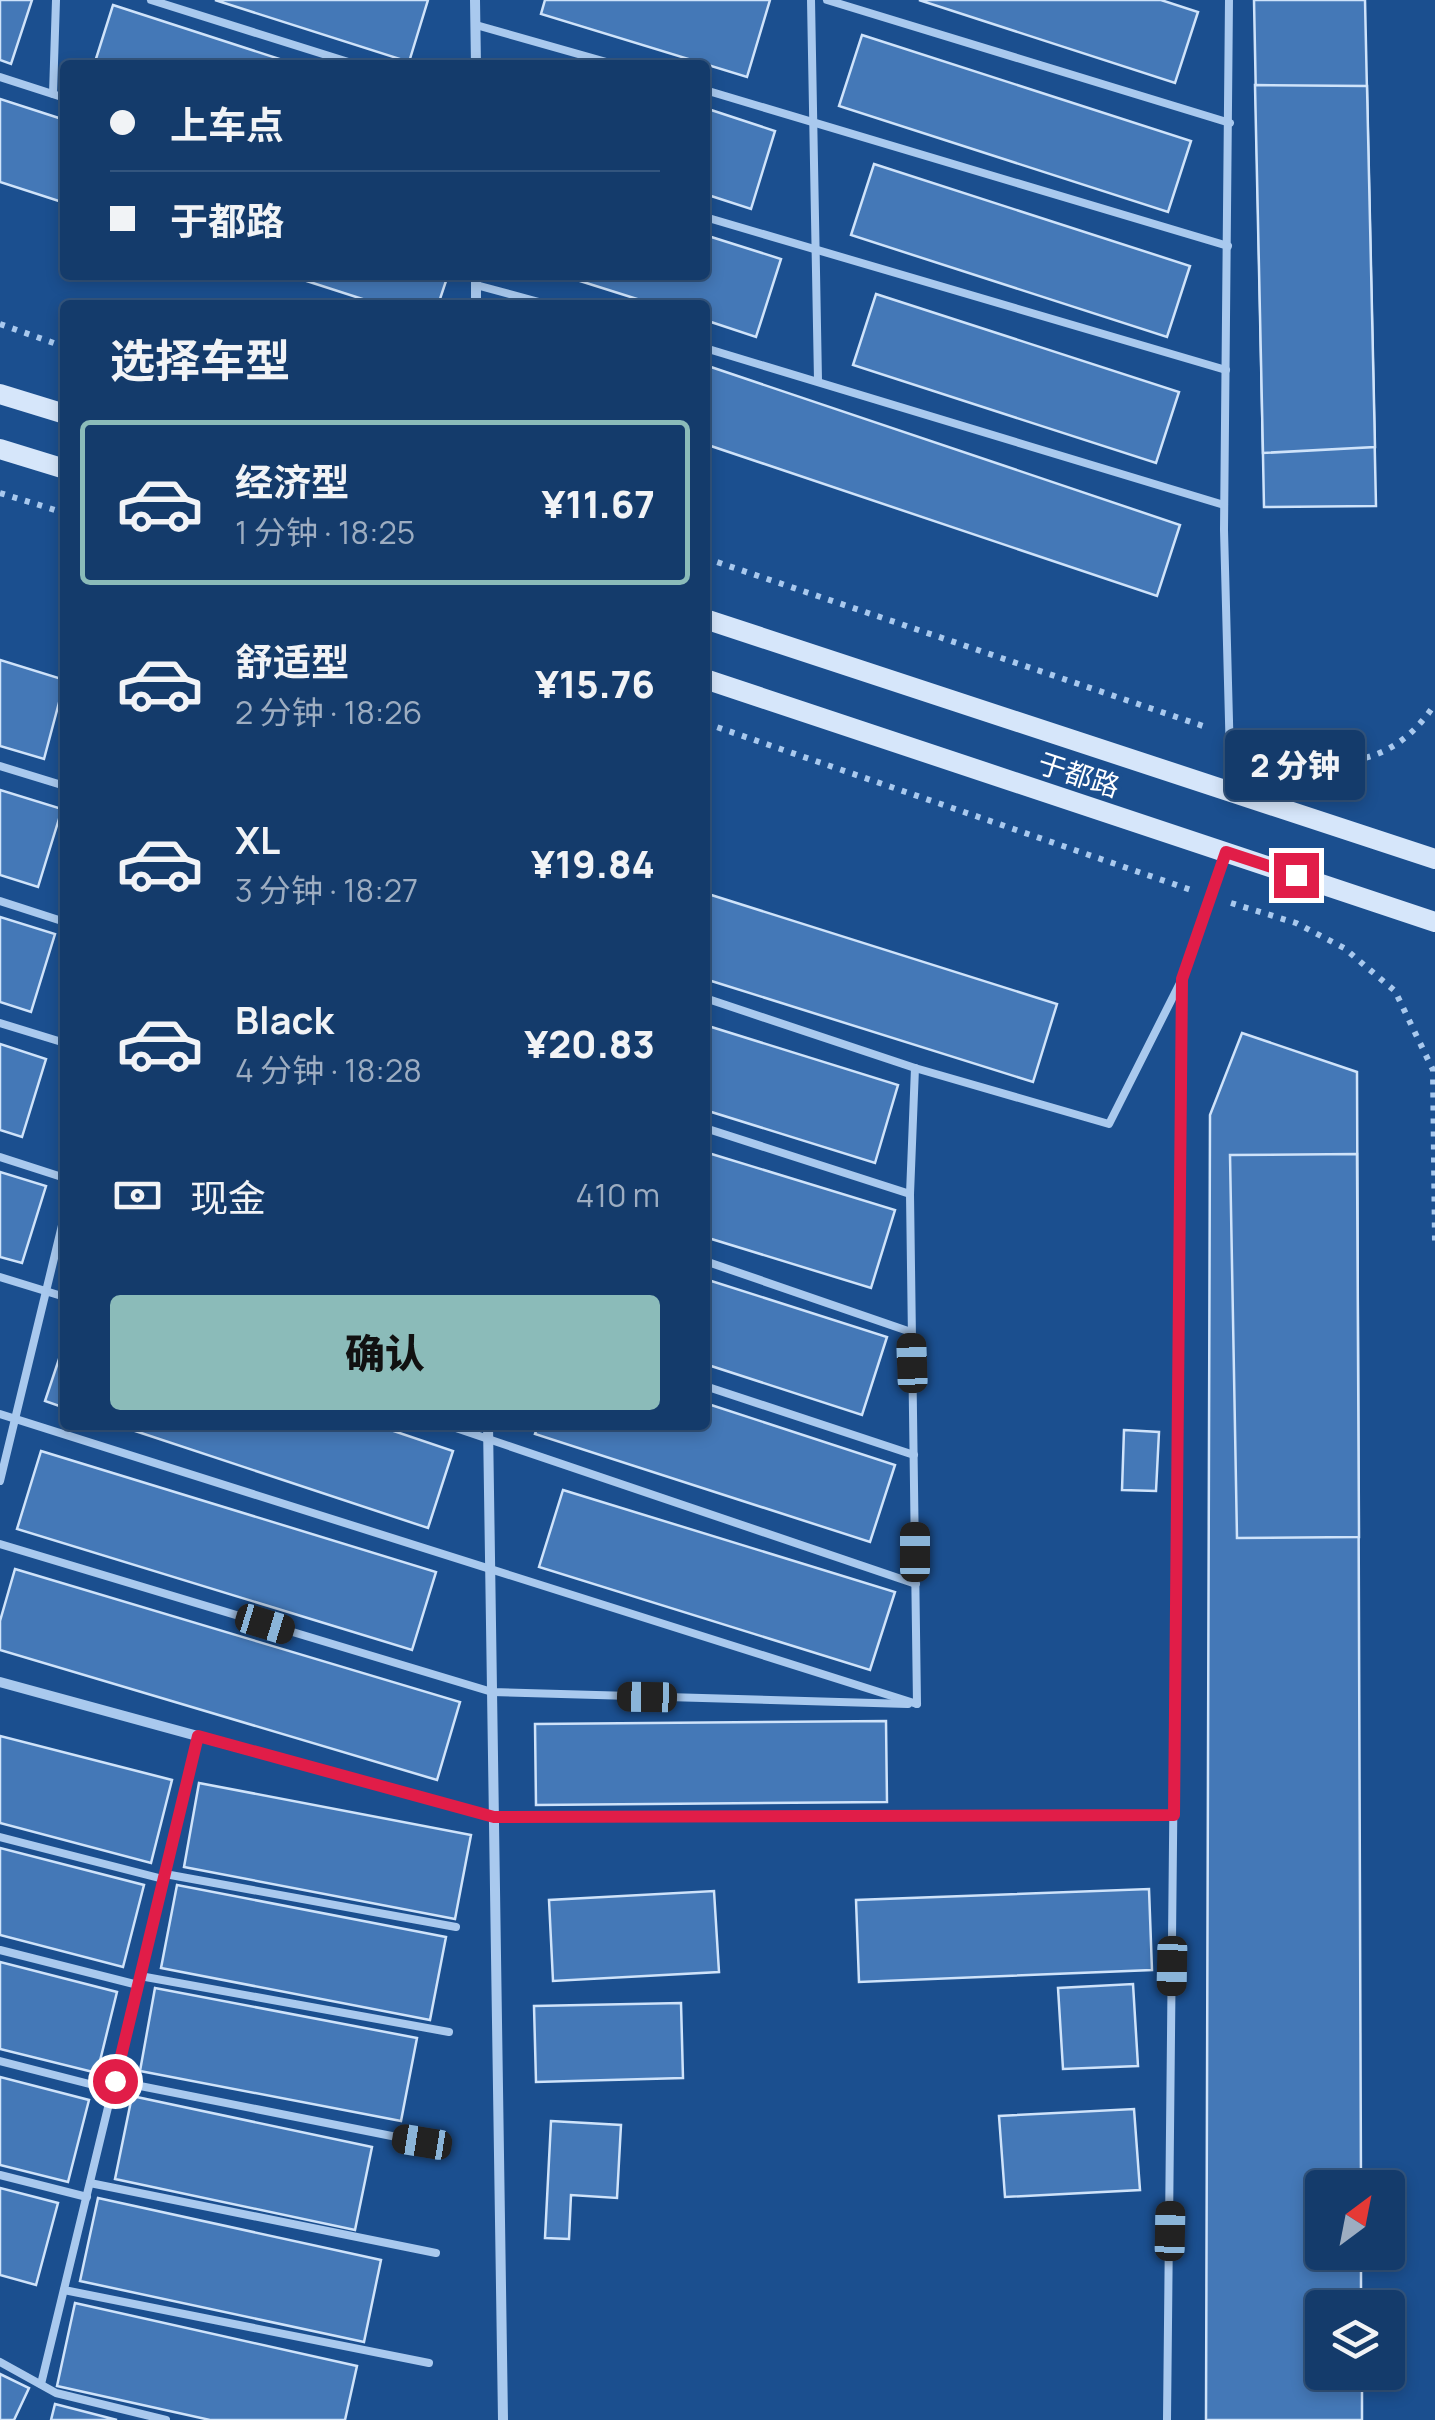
<!DOCTYPE html>
<html lang="zh">
<head>
<meta charset="utf-8">
<style>
	body { margin:0; font-family:Manrope,"Noto Sans SC",sans-serif; background:#214673; color:#f1f3f6; height:100vh; display:flex; flex-direction:column; font-size:38px; white-space:nowrap }
	* { box-sizing:border-box; margin:0 }
	p { font-size:32px; color:#9dadc1 }
	.icon { flex:none; width:55px; height:55px; fill:none; stroke:currentColor; stroke-width:2; stroke-linecap:round; stroke-linejoin:round }
	.map { position:relative; flex:1; overflow:hidden }
	.panel { position:absolute; left:60px; top:300px; width:650px; height:1130px; display:flex; flex-direction:column; background:#143b6b; border-radius:10px; box-shadow:0 5px 15px #0003,0 0 0 2px #33557e }
	.panel>* { flex:none }
	.guide { position:absolute; left:60px; top:60px; width:650px; height:220px; border-radius:10px; box-shadow:0 5px 15px #0003,0 0 0 2px #33557e; display:grid; align-content:center; height:220px; padding:0 50px; background:#143b6b }
	.needle { width:65px; rotate:32deg }
	.controls { position:absolute; left:1305px; top:2170px; display:grid; gap:20px }
	.controls a { display:grid; place-items:center; width:100px; height:100px; border-radius:10px; background:#143b6b; box-shadow:0 5px 15px #0003,0 0 0 2px #33557e; font-size:50px }
	.end { position:absolute; width:45px; height:45px; margin:-22px; border:12px solid #e11d48; background:#fff; box-shadow:0 0 0 5px #fff }
	.from { border-radius:50% }
	.bubble { position:absolute; height:70px; border-radius:10px; background:#143b6b; box-shadow:0 5px 15px #0003,0 0 0 2px #33557e; font-size:32px; font-weight:800; line-height:70px; text-align:center }
	.car { position:absolute; width:30px; height:60px; margin:-30px -15px; border-radius:12px; box-shadow:0 0 8px 2px #0007; background:linear-gradient(#222 24%,#8ab4d8 0 40%,#222 0 76%,#8ab4d8 0 86%,#222 0) }
	.guide b { display:flex; align-items:center; gap:35px; height:95px; font-size:38px }
	.guide b+b { border-top:2px solid #33557e }
	.guide i { width:25px; height:25px; background:#f1f3f6 }
	ul { padding:0; list-style:none }
	li { display:flex; align-items:center; gap:30px; height:165px; margin:0 20px 15px; padding:0 30px; border:5px solid transparent; border-radius:10px }
	li div { flex:1 }
	li b { display:block; font-size:38px }
	li em { font-style:normal; font-weight:800 }
	li.current { border-color:#8bbbb9 }
	li>.icon { width:90px; height:90px; stroke-width:1.5 }
	h2 { padding:0 50px; font-size:45px; line-height:120px }
	.pay { display:flex; align-items:center; gap:25px; height:110px; padding:0 50px; font-size:38px }
	.pay p { margin-inline-start:auto }
	.action { display:flex; gap:20px; margin-top:auto; padding:20px 50px }
	.action a { flex:1; height:115px; border-radius:10px; background:#8bbbb9; color:#111; font-size:40px; font-weight:800; line-height:115px; text-align:center }
	.map>svg:first-child { display:block }
</style>
</head>
<body>
<div class="map">
<svg width="1435" height="2420" viewBox="0 0 1435 2420">
	<rect width="100%" height="100%" fill="#1b4f8f"/>
	<g fill="#4478b7" stroke="#cfe3fa" stroke-width="2.5">
		<path d="M0,0H32L11,64L0,60Z"/>
		<path d="M215,0H428L409,62Z"/>
		<path d="M545,0H770L747,77L541,14Z"/>
		<path d="M919,0H1161L1198,12L1175,83Z"/>
		<path d="M1254,0H1365L1376,506L1264,507Z"/>
		<path d="M113,5L298,65H94Z"/>
		<path d="M862,35L1191,141L1168,212L839,106Z"/>
		<path d="M1255,85L1367,86L1375,447L1263,453Z"/>
		<path d="M0,99L65,120V203L0,182Z"/>
		<path d="M705,108L775,131L751,209L705,194Z"/>
		<path d="M874,164L1190,266L1167,337L851,235Z"/>
		<path d="M705,235L781,259L756,337L705,320V305H656L561,275H705Z"/>
		<path d="M288,275H448L438,305H381Z"/>
		<path d="M876,294L1179,392L1156,463L853,365Z"/>
		<path d="M705,365L1180,525L1157,596L705,444Z"/>
		<path d="M0,660L65,680L44,759L0,746Z"/>
		<path d="M0,790L62,809L38,887L0,875Z"/>
		<path d="M705,893L1057,1004L1033,1082L705,979Z"/>
		<path d="M0,917L55,934L31,1012L0,1002Z"/>
		<path d="M705,1025L898,1085L875,1163L705,1110Z"/>
		<path d="M1242,1033L1357,1072L1361,2188H1322V2252H1361V2308H1322V2372H1362V2420H1206L1210,1115Z"/>
		<path d="M0,1044L46,1059L22,1137L0,1130Z"/>
		<path d="M705,1152L895,1210L871,1288L705,1237Z"/>
		<path d="M1357,1154L1359,1537L1237,1538L1230,1155Z"/>
		<path d="M0,1172L46,1186L22,1263L0,1257Z"/>
		<path d="M705,1279L887,1337L862,1415L705,1364Z"/>
		<path d="M65,1341V1408L45,1401Z"/>
		<path d="M705,1403L895,1465L870,1542L535,1434L538,1425H705Z"/>
		<path d="M117,1425H376L453,1451L428,1528Z"/>
		<path d="M1124,1430L1159,1432L1156,1491L1122,1490Z"/>
		<path d="M41,1451L436,1572L412,1650L17,1529Z"/>
		<path d="M563,1490L895,1592L870,1670L539,1567Z"/>
		<path d="M15,1569L460,1702L437,1780L0,1650V1621Z"/>
		<path d="M886,1721L887,1802L536,1805L535,1724Z"/>
		<path d="M0,1736L172,1780L151,1863L0,1823Z"/>
		<path d="M199,1783L471,1835L455,1919L184,1867Z"/>
		<path d="M0,1848L144,1885L123,1967L0,1935Z"/>
		<path d="M177,1885L446,1937L430,2020L161,1968Z"/>
		<path d="M1149,1889L1152,1970L859,1982L856,1900Z"/>
		<path d="M714,1891L719,1972L553,1981L549,1900Z"/>
		<path d="M0,1962L117,1992L97,2073L0,2049Z"/>
		<path d="M1133,1984L1138,2066L1063,2069L1058,1988Z"/>
		<path d="M155,1988L417,2038L401,2121L140,2071Z"/>
		<path d="M681,2003L683,2078L536,2082L534,2006Z"/>
		<path d="M0,2077L89,2100L68,2182L0,2165Z"/>
		<path d="M132,2096L372,2147L355,2230L115,2179Z"/>
		<path d="M1134,2109L1140,2190L1005,2197L999,2116Z"/>
		<path d="M551,2121L621,2125L617,2198L571,2195L569,2239L545,2238Z"/>
		<path d="M0,2188L58,2203L36,2285L0,2275Z"/>
		<path d="M98,2198L381,2260L364,2342L80,2281Z"/>
		<path d="M75,2303L357,2366L345,2420H210L57,2386Z"/>
		<path d="M0,2374L29,2388L14,2420H0Z"/>
		<path d="M55,2404L117,2420H51Z"/>
	</g>
	<g fill="none" stroke-linecap="round" stroke-linejoin="round">
		<g stroke="#a9c9ee" stroke-width="6" stroke-dasharray="5 8" stroke-linecap="butt">
			<path d="M0,324L65,347"/>
			<path d="M0,493L65,513"/>
			<path d="M705,558L1206,727"/>
			<path d="M705,723L1191,890"/>
			<path d="M1251,743C1324,768 1386,777 1435,704"/>
			<path d="M1231,903L1296,923L1344,948L1395,991L1433,1070L1435,1242"/>
		</g>
		<g stroke="#a9c9ee" stroke-width="8">
			<path d="M151,0L358,65"/>
			<path d="M811,0L818,380"/>
			<path d="M827,0L1230,123"/>
			<path d="M1229,0L1224,530L1230,759L1238,790"/>
			<path d="M476,25L617,65"/>
			<path d="M0,77L65,98"/>
			<path d="M705,90L1228,246"/>
			<path d="M53,94L56,0"/>
			<path d="M705,217L1226,370"/>
			<path d="M476,285L550,305"/>
			<path d="M705,348L1224,505"/>
			<path d="M0,766L65,786"/>
			<path d="M0,901L65,922"/>
			<path d="M705,998L915,1068L1109,1124L1182,979L1225,856"/>
			<path d="M0,1023L65,1043"/>
			<path d="M915,1068L910,1194L917,1704"/>
			<path d="M705,1128L910,1194"/>
			<path d="M0,1157L65,1178"/>
			<path d="M705,1261L911,1332"/>
			<path d="M0,1277L65,1297"/>
			<path d="M705,1386L914,1455"/>
			<path d="M0,1414L917,1704"/>
			<path d="M447,1425L916,1584"/>
			<path d="M0,1481L65,1213"/>
			<path d="M0,1544L492,1692L908,1704"/>
			<path d="M494,1817L1174,1815"/>
			<path d="M0,1837L163,1879"/>
			<path d="M165,1874L456,1927"/>
			<path d="M0,1950L138,1985"/>
			<path d="M140,1976L449,2032"/>
			<path d="M0,2061L113,2090"/>
			<path d="M115,2081L442,2146"/>
			<path d="M0,2175L87,2197"/>
			<path d="M90,2183L436,2253"/>
			<path d="M64,2290L429,2363"/>
			<path d="M0,2362L56,2393L166,2420"/>
			<path d="M41,2384L198,1736"/>
			<path d="M1167,2420L1182,979"/>
		</g>
		<g stroke="#a9c9ee" stroke-width="10">
			<path d="M475,0L476,65"/>
			<path d="M476,275V305"/>
			<path d="M488,1425L503,2420"/>
			<path d="M0,1682L494,1817"/>
		</g>
		<g stroke="#d6e6fa" stroke-width="20">
			<path d="M0,394L65,414"/>
			<path d="M0,449L65,469"/>
			<path d="M705,619L1435,859"/>
			<path d="M705,679L1435,922"/>
		</g>
	</g>
	<g fill="none" stroke-linecap="round" stroke-linejoin="round">
		<path stroke="#e11d48" stroke-width="12" d="M115,2081L198,1736L494,1817L1174,1815L1182,979L1226,852L1296,875"/>
	</g>
	<g text-anchor="middle" dominant-baseline="central" stroke-width="8" stroke-linejoin="round" paint-order="stroke">
		<g font-size="28" fill="#fff" stroke="#1b4f8f">
			<text transform="translate(1079 774) rotate(18)">于都路</text>
		</g>
	</g>
</svg>
<div class="controls">
<a><svg class="needle" viewBox="-14 -14 28 28"><path d="M0-13l5 13h-10z" fill="#e53935"/><path d="M0 13l5-13h-10z" fill="#9dadc1"/></svg></a>
<a><svg class="icon" aria-label="layers" viewBox="0 0 24 24"><path d="M12 4l9 5-9 5-9-5zM3 14l9 5 9-5"/></svg></a>
</div>
<i class="end from" style="left:115px;top:2081px"></i>
<i class="end" style="left:1296px;top:875px"></i>
<div class="bubble" style="left:1225px;top:730px;width:140px">2 分钟</div>
<i class="car" style="left:912px;top:1363px;rotate:358deg"></i>
<i class="car" style="left:915px;top:1552px;rotate:0deg"></i>
<i class="car" style="left:265px;top:1624px;rotate:107deg"></i>
<i class="car" style="left:647px;top:1697px;rotate:271deg"></i>
<i class="car" style="left:1172px;top:1966px;rotate:181deg"></i>
<i class="car" style="left:422px;top:2142px;rotate:279deg"></i>
<i class="car" style="left:1170px;top:2231px;rotate:1deg"></i>
<div class="guide">
<b><i class="from"></i>上车点</b>
<b><i></i>于都路</b>
</div>
<section class="panel">
<h2>选择车型</h2>
<ul>
<li class="current"><svg class="icon" aria-label="car" viewBox="0 0 24 24"><path d="M5 17H2v-5l4-1 3-4h7l3 4 3 1v5h-3M9 17h6M6 11h13"/><circle cx="7" cy="17" r="2"/><circle cx="17" cy="17" r="2"/></svg><div><b>经济型</b><p>1 分钟 · 18:25</p></div><em>¥11.67</em></li>
<li><svg class="icon" aria-label="car" viewBox="0 0 24 24"><path d="M5 17H2v-5l4-1 3-4h7l3 4 3 1v5h-3M9 17h6M6 11h13"/><circle cx="7" cy="17" r="2"/><circle cx="17" cy="17" r="2"/></svg><div><b>舒适型</b><p>2 分钟 · 18:26</p></div><em>¥15.76</em></li>
<li><svg class="icon" aria-label="car" viewBox="0 0 24 24"><path d="M5 17H2v-5l4-1 3-4h7l3 4 3 1v5h-3M9 17h6M6 11h13"/><circle cx="7" cy="17" r="2"/><circle cx="17" cy="17" r="2"/></svg><div><b>XL</b><p>3 分钟 · 18:27</p></div><em>¥19.84</em></li>
<li><svg class="icon" aria-label="car" viewBox="0 0 24 24"><path d="M5 17H2v-5l4-1 3-4h7l3 4 3 1v5h-3M9 17h6M6 11h13"/><circle cx="7" cy="17" r="2"/><circle cx="17" cy="17" r="2"/></svg><div><b>Black</b><p>4 分钟 · 18:28</p></div><em>¥20.83</em></li>
</ul>
<div class="pay"><svg class="icon" aria-label="cash" viewBox="0 0 24 24"><path d="M3 7h18v10H3z"/><circle cx="12" cy="12" r="2"/></svg>现金<p>410 m</p></div>
<div class="action"><a>确认</a></div>
</section>
</div>
</body>
</html>
